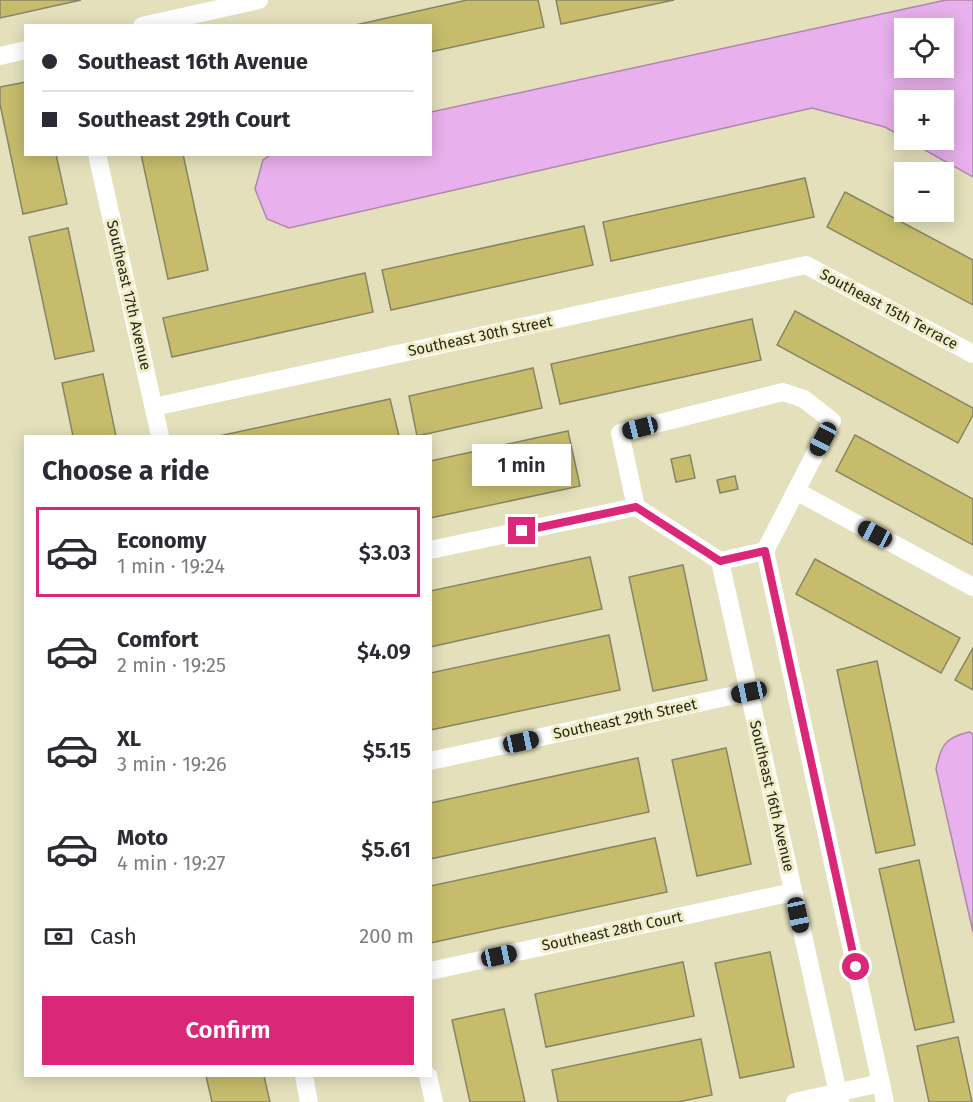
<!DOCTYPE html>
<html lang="en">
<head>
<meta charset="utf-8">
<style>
	body { margin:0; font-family:"Fira Sans",sans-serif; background:#f7f7f7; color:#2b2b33; height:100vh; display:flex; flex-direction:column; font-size:22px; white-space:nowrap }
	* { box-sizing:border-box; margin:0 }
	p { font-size:20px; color:#7c7c81 }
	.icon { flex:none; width:33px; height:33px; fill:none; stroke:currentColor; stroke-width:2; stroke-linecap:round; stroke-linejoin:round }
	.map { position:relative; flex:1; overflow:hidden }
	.drawer { position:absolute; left:24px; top:435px; width:408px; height:642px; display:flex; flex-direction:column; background:#fff; border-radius:0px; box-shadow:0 3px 15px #0003 }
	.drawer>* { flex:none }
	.top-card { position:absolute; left:24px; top:24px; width:408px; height:132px; border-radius:0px; box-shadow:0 3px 15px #0003; display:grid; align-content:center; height:132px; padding:0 18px; background:#fff }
	.controls { position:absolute; left:894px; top:18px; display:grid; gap:12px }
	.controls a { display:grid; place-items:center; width:60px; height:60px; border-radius:0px; background:#fff; box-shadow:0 3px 15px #0003; font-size:30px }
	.end { position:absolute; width:27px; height:27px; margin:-14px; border:8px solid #db2777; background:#fff; box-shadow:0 0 0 3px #fff }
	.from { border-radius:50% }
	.bubble { position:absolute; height:42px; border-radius:0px; background:#fff; box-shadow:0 3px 15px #0003; font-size:20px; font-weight:600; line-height:42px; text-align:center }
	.car { position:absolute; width:18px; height:36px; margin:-18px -9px; border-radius:8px; box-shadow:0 0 4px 2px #0007; background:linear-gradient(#222 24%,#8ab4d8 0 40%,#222 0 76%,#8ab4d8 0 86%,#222 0) }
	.top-card b { display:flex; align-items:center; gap:21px; height:57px; font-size:22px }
	.top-card b+b { border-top:2px solid #e1e1e2 }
	.top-card i { width:15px; height:15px; background:#2b2b33 }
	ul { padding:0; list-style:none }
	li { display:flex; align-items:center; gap:18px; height:90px; margin:0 12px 9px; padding:0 6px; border:3px solid transparent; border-radius:0px }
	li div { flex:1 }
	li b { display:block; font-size:22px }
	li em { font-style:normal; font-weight:600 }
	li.active { border-color:#db2777 }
	li>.icon { width:54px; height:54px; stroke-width:1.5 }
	h2 { padding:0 18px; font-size:27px; line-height:72px }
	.pay { display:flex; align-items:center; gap:15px; height:66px; padding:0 18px; font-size:22px }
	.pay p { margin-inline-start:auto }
	.primary-button { display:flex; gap:12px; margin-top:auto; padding:12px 18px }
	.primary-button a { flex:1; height:69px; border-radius:0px; background:#db2777; color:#fff; font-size:24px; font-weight:600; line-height:69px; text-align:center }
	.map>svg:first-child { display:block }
</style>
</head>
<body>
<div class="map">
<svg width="973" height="1102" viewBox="0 0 973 1102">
	<rect width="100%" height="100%" fill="#e4e0bc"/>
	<g fill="#e8b0ec" stroke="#ae87ad" stroke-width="1.5" fill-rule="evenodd">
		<path d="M946,0H973V177L907,140H944V100H904V138L885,127L812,108L289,228L267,219L255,189L263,160L270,155L430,154L431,112ZM904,28H944V68H904Z"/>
		<path d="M969,732L973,734V932L936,769C941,746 944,738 969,732Z"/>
	</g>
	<g fill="#c6bc6c" stroke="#888564" stroke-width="1.5">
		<path d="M0,0H81L0,18Z"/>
		<path d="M467,0H538L544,27L430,52V26H351Z"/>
		<path d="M556,0H674L561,24Z"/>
		<path d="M26,82V154H56L67,204L23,214L0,104V87Z"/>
		<path d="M141,154H183L208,270L168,279Z"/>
		<path d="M805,178L814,217L611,261L603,222Z"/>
		<path d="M845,192L973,260V305L827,227Z"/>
		<path d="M584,226L593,265L391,310L382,270Z"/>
		<path d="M68,228L94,351L55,359L29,237Z"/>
		<path d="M365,273L373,312L172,357L163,318Z"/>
		<path d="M795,311L973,408V415L958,443L777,345Z"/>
		<path d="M752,319L761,360L560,404L551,364Z"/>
		<path d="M533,368L542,408L417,436L409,396Z"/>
		<path d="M103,374L116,436H73L62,383Z"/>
		<path d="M390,399L399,436H219Z"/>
		<path d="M568,431L580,486L430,518V461Z"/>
		<path d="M855,435L973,499V545L836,471Z"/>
		<path d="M690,455L695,478L676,482L671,459Z"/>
		<path d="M735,476L738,489L720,493L717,480Z"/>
		<path d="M590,557L602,609L430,647V591Z"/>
		<path d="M815,559L960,638L941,673L796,594Z"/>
		<path d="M683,565L707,680L653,691L629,577Z"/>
		<path d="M609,635L620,690L430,730V673Z"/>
		<path d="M973,648V690L955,680Z"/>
		<path d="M877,661L915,845L876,853L837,670Z"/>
		<path d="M726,748L751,864L697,876L672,760Z"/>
		<path d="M638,758L649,812L430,859V803Z"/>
		<path d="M655,838L667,892L430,943V886Z"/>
		<path d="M919,860L954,1022L915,1030L879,869Z"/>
		<path d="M770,952L794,1067L740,1078L715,963Z"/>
		<path d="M683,962L694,1016L546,1047L535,994Z"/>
		<path d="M504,1009L525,1102H470L452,1020Z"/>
		<path d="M958,1037L972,1102H929L917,1046Z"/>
		<path d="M701,1039L712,1095L678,1102H558L552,1070Z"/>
		<path d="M206,1076H264L270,1102H212Z"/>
	</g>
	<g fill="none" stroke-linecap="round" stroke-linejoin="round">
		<g stroke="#fff" stroke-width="18">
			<path d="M142,26L259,0"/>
			<path d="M0,56L26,50"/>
			<path d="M97,154L160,436"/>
			<path d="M154,407L806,265L973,354"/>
			<path d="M796,491L973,587"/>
			<path d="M430,550L636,507"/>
			<path d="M765,551L720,561L636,507L620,433L783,392L804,399L832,421L765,551L885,1102"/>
			<path d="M720,561L840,1102"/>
			<path d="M430,761L749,692"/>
			<path d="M430,971L793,892"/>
			<path d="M304,1076L309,1102"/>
			<path d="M428,1076L434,1102"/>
			<path d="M795,1102L881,1083"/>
		</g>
	</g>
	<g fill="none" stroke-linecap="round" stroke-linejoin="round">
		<path stroke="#db2777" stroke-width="8" d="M522,531L636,507L720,561L765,551L856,967"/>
	</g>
	<g text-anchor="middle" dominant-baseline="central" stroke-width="6" stroke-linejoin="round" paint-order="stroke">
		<g font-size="15" fill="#282719" stroke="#f1edc9">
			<text transform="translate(129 295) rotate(77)">Southeast 17th Avenue</text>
			<text transform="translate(889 309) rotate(28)">Southeast 15th Terrace</text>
			<text transform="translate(480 336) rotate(-12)">Southeast 30th Street</text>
			<text transform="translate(625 719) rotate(-12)">Southeast 29th Street</text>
			<text transform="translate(772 796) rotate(77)">Southeast 16th Avenue</text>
			<text transform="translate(612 931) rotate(-12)">Southeast 28th Court</text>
		</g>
	</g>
</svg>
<div class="controls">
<a><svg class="icon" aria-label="locate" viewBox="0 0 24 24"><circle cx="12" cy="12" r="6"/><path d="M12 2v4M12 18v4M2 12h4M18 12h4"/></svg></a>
<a>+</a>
<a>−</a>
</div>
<i class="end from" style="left:856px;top:967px"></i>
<i class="end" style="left:522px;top:531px"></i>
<div class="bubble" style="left:472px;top:444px;width:99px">1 min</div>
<i class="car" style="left:640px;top:428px;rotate:256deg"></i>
<i class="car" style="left:823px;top:439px;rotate:208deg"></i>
<i class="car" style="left:875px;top:534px;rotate:298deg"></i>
<i class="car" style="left:749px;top:692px;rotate:258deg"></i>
<i class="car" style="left:521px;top:742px;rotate:78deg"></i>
<i class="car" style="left:798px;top:915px;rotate:168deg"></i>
<i class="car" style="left:499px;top:956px;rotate:78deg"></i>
<div class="top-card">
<b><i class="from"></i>Southeast 16th Avenue</b>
<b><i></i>Southeast 29th Court</b>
</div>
<section class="drawer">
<h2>Choose a ride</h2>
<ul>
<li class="active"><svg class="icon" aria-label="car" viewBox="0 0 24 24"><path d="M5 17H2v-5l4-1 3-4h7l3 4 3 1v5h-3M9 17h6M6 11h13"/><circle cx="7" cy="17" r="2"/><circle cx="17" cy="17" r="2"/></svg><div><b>Economy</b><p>1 min · 19:24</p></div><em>$3.03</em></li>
<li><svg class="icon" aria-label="car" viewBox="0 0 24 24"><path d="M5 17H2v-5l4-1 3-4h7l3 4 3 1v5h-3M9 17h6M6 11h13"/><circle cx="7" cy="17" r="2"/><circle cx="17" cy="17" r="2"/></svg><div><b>Comfort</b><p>2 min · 19:25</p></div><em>$4.09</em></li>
<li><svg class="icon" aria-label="car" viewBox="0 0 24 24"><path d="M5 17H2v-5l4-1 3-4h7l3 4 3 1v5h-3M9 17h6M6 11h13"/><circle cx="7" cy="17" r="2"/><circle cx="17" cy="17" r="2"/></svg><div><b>XL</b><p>3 min · 19:26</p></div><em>$5.15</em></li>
<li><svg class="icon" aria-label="car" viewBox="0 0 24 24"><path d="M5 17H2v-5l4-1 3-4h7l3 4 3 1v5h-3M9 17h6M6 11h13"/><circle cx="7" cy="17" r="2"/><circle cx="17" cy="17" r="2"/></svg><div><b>Moto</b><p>4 min · 19:27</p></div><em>$5.61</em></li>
</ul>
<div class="pay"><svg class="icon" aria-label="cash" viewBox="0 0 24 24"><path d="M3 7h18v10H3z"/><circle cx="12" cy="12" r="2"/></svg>Cash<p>200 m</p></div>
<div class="primary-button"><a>Confirm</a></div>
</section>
</div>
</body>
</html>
